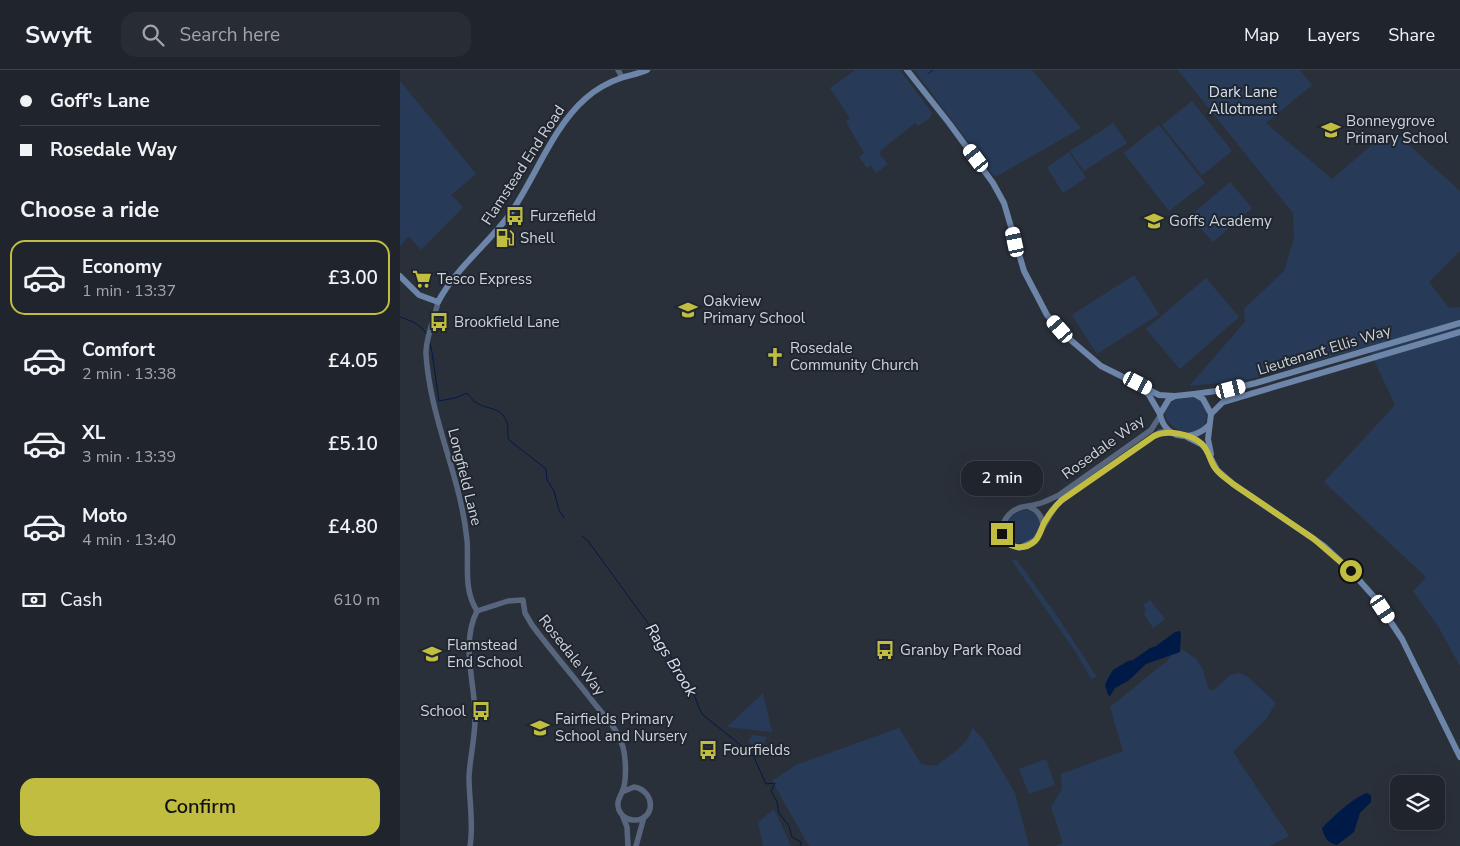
<!DOCTYPE html>
<html lang="en">
<head>
<meta charset="utf-8">
<style>
	body { margin:0; font-family:"Nunito Sans",sans-serif; background:#282c34; color:#f1f3f6; height:100vh; display:flex; flex-direction:column; font-size:19px; white-space:nowrap }
	* { box-sizing:border-box; margin:0 }
	p { font-size:16px; color:#a2a4a9 }
	.icon { flex:none; width:28px; height:28px; fill:none; stroke:currentColor; stroke-width:2; stroke-linecap:round; stroke-linejoin:round }
	.map { position:relative; flex:1; overflow:hidden }
	.panel { display:flex; flex-direction:column; background:#20242c; width:400px }
	.panel>* { flex:none }
	.guide { display:grid; align-content:center; height:110px; padding:0 20px; background:#20242c }
	.controls { position:absolute; left:990px; top:705px; display:grid; gap:10px }
	.controls a { display:grid; place-items:center; width:55px; height:55px; border-radius:10px; background:#20242c; box-shadow:0 5px 20px #0002,0 0 0 1px #3d4148; font-size:25px }
	.end { position:absolute; width:22px; height:22px; margin:-11px; border:6px solid #c1bd40; background:#111; box-shadow:0 0 0 2px #111 }
	.from { border-radius:50% }
	.bubble { position:absolute; height:35px; border-radius:15px; background:#20242c; box-shadow:0 5px 20px #0002,0 0 0 1px #3d4148; font-size:16px; font-weight:600; line-height:35px; text-align:center }
	.car { position:absolute; width:15px; height:30px; margin:-15px -8px; border-radius:6px; box-shadow:0 0 4px 1px #0007; background:linear-gradient(#fff 24%,#345 0 40%,#fff 0 76%,#345 0 86%,#fff 0) }
	.guide b { display:flex; align-items:center; gap:18px; height:48px; font-size:19px }
	.guide b+b { border-top:1px solid #3d4148 }
	.guide i { width:12px; height:12px; background:#f1f3f6 }
	ul { padding:0; list-style:none }
	li { display:flex; align-items:center; gap:15px; height:75px; margin:0 10px 8px; padding:0 10px; border:2px solid transparent; border-radius:15px }
	li div { flex:1 }
	li b { display:block; font-size:19px }
	li em { font-style:normal; font-weight:600 }
	li.active { border-color:#c1bd40 }
	li>.icon { width:45px; height:45px; stroke-width:1.5 }
	h2 { padding:0 20px; font-size:22px; line-height:60px }
	.pay { display:flex; align-items:center; gap:12px; height:55px; padding:0 20px; font-size:19px }
	.pay p { margin-inline-start:auto }
	.button { display:flex; gap:10px; margin-top:auto; padding:10px 20px }
	.button a { flex:1; height:58px; border-radius:15px; background:#c1bd40; color:#111; font-size:20px; font-weight:600; line-height:58px; text-align:center }
	header { display:flex; align-items:center; gap:30px; box-sizing:border-box; height:70px; padding:0 25px; background:#20242c; border-bottom:1px solid #3d4148 }
	header strong { font-size:24px }
	nav { display:flex; gap:28px; margin-inline-start:auto; font-size:18px }
	.search { width:350px; height:45px; background:#282c34; display:flex; align-items:center; gap:12px; box-sizing:border-box; padding:0 18px; border-radius:15px; color:#a2a4a9; font-size:19px }
	main { display:flex; flex:1; min-height:0 }
	.map>svg:first-child { display:block }
</style>
</head>
<body>
<header>
<strong>Swyft</strong>
<div class="search"><svg class="icon" aria-label="search" viewBox="0 0 24 24"><circle cx="10" cy="10" r="6"/><path d="M15 15l6 6"/></svg>Search here</div>
<nav><a>Map</a><a>Layers</a><a>Share</a></nav>
</header>
<main>
<section class="panel">
<div class="guide">
<b><i class="from"></i>Goff's Lane</b>
<b><i></i>Rosedale Way</b>
</div>
<h2>Choose a ride</h2>
<ul>
<li class="active"><svg class="icon" aria-label="car" viewBox="0 0 24 24"><path d="M5 17H2v-5l4-1 3-4h7l3 4 3 1v5h-3M9 17h6M6 11h13"/><circle cx="7" cy="17" r="2"/><circle cx="17" cy="17" r="2"/></svg><div><b>Economy</b><p>1 min · 13:37</p></div><em>£3.00</em></li>
<li><svg class="icon" aria-label="car" viewBox="0 0 24 24"><path d="M5 17H2v-5l4-1 3-4h7l3 4 3 1v5h-3M9 17h6M6 11h13"/><circle cx="7" cy="17" r="2"/><circle cx="17" cy="17" r="2"/></svg><div><b>Comfort</b><p>2 min · 13:38</p></div><em>£4.05</em></li>
<li><svg class="icon" aria-label="car" viewBox="0 0 24 24"><path d="M5 17H2v-5l4-1 3-4h7l3 4 3 1v5h-3M9 17h6M6 11h13"/><circle cx="7" cy="17" r="2"/><circle cx="17" cy="17" r="2"/></svg><div><b>XL</b><p>3 min · 13:39</p></div><em>£5.10</em></li>
<li><svg class="icon" aria-label="car" viewBox="0 0 24 24"><path d="M5 17H2v-5l4-1 3-4h7l3 4 3 1v5h-3M9 17h6M6 11h13"/><circle cx="7" cy="17" r="2"/><circle cx="17" cy="17" r="2"/></svg><div><b>Moto</b><p>4 min · 13:40</p></div><em>£4.80</em></li>
</ul>
<div class="pay"><svg class="icon" aria-label="cash" viewBox="0 0 24 24"><path d="M3 7h18v10H3z"/><circle cx="12" cy="12" r="2"/></svg>Cash<p>610 m</p></div>
<div class="button"><a>Confirm</a></div>
</section>
<div class="map">
<svg width="1060" height="776" viewBox="0 0 1060 776">
	<rect width="100%" height="100%" fill="#2a303a"/>
	<g fill="#273b58">
		<path d="M455,0H500L532,43L530,48L518,56L515,53L481,80L480,85L488,94L476,103L471,95L467,98L459,87L464,83L446,52L450,48L430,18Z"/>
		<path d="M514,0H632L681,58L599,105L594,106Z"/>
		<path d="M778,0H900L912,15L866,53L932,109L981,67L990,74L999,66L1060,121V181L1029,212L1049,238L1060,237V596L1039,558L1013,521L1026,507L924,412L995,335L968,277L842,311L789,316L845,252L844,239L884,201L894,168L893,143Z"/>
		<path d="M0,11L76,104L51,125L63,137L21,180L9,166L0,176Z"/>
		<path d="M792,31L832,81L802,105L762,55Z"/>
		<path d="M713,53L727,73L684,101L670,81Z"/>
		<path d="M759,55L805,113L769,141L724,83Z"/>
		<path d="M669,82L686,108L663,123L647,97Z"/>
		<path d="M830,112L852,138L813,172L790,146Z"/>
		<path d="M734,205L759,244L697,284L672,245Z"/>
		<path d="M806,208L839,247L780,299L746,259Z"/>
		<path d="M777,329C783,329 791,327 797,329C808,333 810,352 801,359C782,372 746,342 777,329Z"/>
		<path d="M625,440C654,445 636,480 610,472C599,459 609,442 625,440Z"/>
		<path d="M616,489L655,543L697,607L691,609L677,584L612,491Z"/>
		<path d="M750,530L765,549L753,558L744,544L746,540L743,535Z"/>
		<path d="M782,579L797,590L803,600L809,620L815,619L830,605L839,603L848,607L876,633L866,649L833,682L889,766L870,776H655L663,773L651,737L662,719L661,704L723,681L710,637L768,590L771,585L778,583Z"/>
		<path d="M363,623L372,662L327,657Z"/>
		<path d="M572,657L585,672L615,723L629,776H409L372,711L396,695L499,658L521,694L536,696C548,686 571,674 572,657Z"/>
		<path d="M352,665L367,667L360,679L348,672Z"/>
		<path d="M646,689L655,715L629,724L619,699Z"/>
		<path d="M374,739L391,776H363L358,752Z"/>
	</g>
	<g fill="#001a47">
		<path d="M780,561L781,565L780,582L746,594L728,611L715,618L710,626L708,625L705,615L707,610L713,600L728,591L733,590L750,578L756,576L775,562Z"/>
		<path d="M966,723L971,725V732L960,743L954,762L937,775C928,773 924,768 922,758C935,745 949,731 966,723Z"/>
	</g>
	<g fill="none" stroke-linecap="round" stroke-linejoin="round">
		<g stroke="#001a47" stroke-width="1">
			<path d="M529,3L533,0"/>
			<path d="M0,247C10,250 22,255 27,265"/>
			<path d="M30,273L32,282L39,331L55,328L67,323C70,326 72,330 75,332C87,340 99,336 106,350C110,357 106,363 109,370L146,399L147,410L154,421L159,440L164,448"/>
			<path d="M182,466L188,471L250,556L281,602L286,616L295,627L299,638L303,645L353,685L366,714L375,713L371,721L377,732L379,743L389,756L392,767L401,772V776"/>
		</g>
		<g stroke="#57667d" stroke-width="5.5">
			<path d="M218,0L222,7"/>
			<path d="M38,232C35,247 25,270 26,284C30,349 61,407 67,470C69,495 63,519 77,541"/>
			<path d="M760,346L751,360L659,425C653,428 647,431 641,433C635,435 628,436 622,437C605,442 597,459 606,473L619,478L635,470L655,437L661,430L754,366L760,362H771"/>
			<path d="M629,437C638,440 642,446 643,455"/>
			<path d="M77,541L108,531L123,530L125,543L132,555C152,582 174,607 194,633C205,647 218,659 223,677C226,688 227,712 222,722C220,727 217,730 218,736C219,744 226,750 233,750C255,752 257,721 234,717L222,722"/>
			<path d="M223,747L227,757L228,776"/>
			<path d="M70,776C74,753 69,731 69,707C70,686 76,664 75,643C74,609 61,573 77,541"/>
			<path d="M236,776L244,747"/>
		</g>
		<g stroke="#6c85a9" stroke-width="6">
			<path d="M507,0L549,53L593,113L604,133L624,201L647,245L666,266L701,296L759,325L775,326"/>
			<path d="M0,206L19,225L38,232C56,198 88,174 110,144C135,108 153,57 185,29C195,20 209,12 221,8C230,5 238,4 247,0"/>
			<path d="M742,318L749,325L760,344"/>
			<path d="M794,324L831,319L856,313L1060,253"/>
			<path d="M811,344L823,332L1060,262"/>
			<path d="M809,355C793,372 765,370 760,344L769,329L775,326L794,324L803,329L811,344L808,369L811,384"/>
			<path d="M787,367L801,374L806,379L817,400L833,414L924,476L951,501L975,528L1002,569L1060,687"/>
		</g>
	</g>
	<g fill="none" stroke-linecap="round" stroke-linejoin="round">
		<path stroke="#c1bd40" stroke-width="6" d="M602,464C607,479 624,481 635,471C640,466 641,459 644,453C649,444 654,437 662,430L754,366C767,359 791,364 802,374C809,381 810,391 815,398C820,405 827,409 833,414L914,469L951,501"/>
	</g>
	<defs>
		<g id="school-bare" transform="scale(1.5)"><path d="M0-5L7-2L0 1L-7-2ZM-4 1L0 2.5L4 1V4Q0 6-4 4Z" fill="#c1bd40" stroke="#20262f" stroke-width="2.5" paint-order="stroke"/></g>
		<g id="bus-bare" transform="scale(1.5)"><path d="M-5-6H5V4H4V6H2V4H-2V6H-4V4H-5ZM-3.5-4V0h7V-4ZM-3.5 1.2v1.5H-2V1.2ZM2 1.2v1.5H3.5V1.2Z" fill="#c1bd40" stroke="#20262f" stroke-width="2.5" paint-order="stroke"/></g>
		<g id="fuel-bare" transform="scale(1.5)"><path d="M-5.5-6h7V0h2V4h1.3V-2.5L3-4.5l.8-.8L6-3V5H2.5V1h-1V6h-7ZM-4.2-4.7v3.2H.2V-4.7Z" fill="#c1bd40" stroke="#20262f" stroke-width="2.5" paint-order="stroke"/></g>
		<g id="supermarket-bare" transform="scale(1.5)"><path d="M-6-5.5h2.5l.6 2H6L4.5 2H-2.5L-4.4-4H-6ZM-1.5 3.2a1.3 1.3 0 1 0 .1 0ZM3 3.2a1.3 1.3 0 1 0 .1 0Z" fill="#c1bd40" stroke="#20262f" stroke-width="2.5" paint-order="stroke"/></g>
		<g id="church-bare" transform="scale(1.5)"><path d="M-1.2-6h2.4v3.5h3.3v2.4h-3.3V6h-2.4V-.1h-3.3v-2.4h3.3Z" fill="#c1bd40" stroke="#20262f" stroke-width="2.5" paint-order="stroke"/></g>
	</defs>
	<g fill-rule="evenodd">
		<use href="#school-bare" x="931" y="60"/>
		<use href="#bus-bare" x="115" y="146"/>
		<use href="#school-bare" x="754" y="151"/>
		<use href="#fuel-bare" x="105" y="168"/>
		<use href="#supermarket-bare" x="22" y="209"/>
		<use href="#school-bare" x="288" y="240"/>
		<use href="#bus-bare" x="39" y="252"/>
		<use href="#church-bare" x="375" y="287"/>
		<use href="#bus-bare" x="485" y="580"/>
		<use href="#school-bare" x="32" y="584"/>
		<use href="#bus-bare" x="81" y="641"/>
		<use href="#school-bare" x="140" y="658"/>
		<use href="#bus-bare" x="308" y="680"/>
	</g>
	<g text-anchor="middle" dominant-baseline="central" stroke-width="4" stroke-linejoin="round" paint-order="stroke">
		<g font-size="15" fill="#d5e0ef" stroke="#20262f">
			<text x="843" y="22">Dark Lane<tspan x="843" dy="17">Allotment</tspan></text>
		</g>
		<g font-size="15" fill="#cfd3da" stroke="#20262f" text-anchor="start">
			<text x="946" y="51">Bonneygrove<tspan x="946" dy="17">Primary School</tspan></text>
			<text x="130" y="146">Furzefield</text>
			<text x="769" y="151">Goffs Academy</text>
			<text x="120" y="168">Shell</text>
			<text x="37" y="209">Tesco Express</text>
			<text x="303" y="231">Oakview<tspan x="303" dy="17">Primary School</tspan></text>
			<text x="54" y="252">Brookfield Lane</text>
			<text x="390" y="278">Rosedale<tspan x="390" dy="17">Community Church</tspan></text>
			<text x="47" y="575">Flamstead<tspan x="47" dy="17">End School</tspan></text>
			<text x="500" y="580">Granby Park Road</text>
			<text x="66" y="641" text-anchor="end">School</text>
			<text x="155" y="649">Fairfields Primary<tspan x="155" dy="17">School and Nursery</tspan></text>
			<text x="323" y="680">Fourfields</text>
		</g>
		<g font-size="15" fill="#cfd3da" stroke="#20262f">
			<text transform="translate(123 95) rotate(-57)">Flamstead End Road</text>
			<text transform="translate(924 280) rotate(-17)">Lieutenant Ellis Way</text>
			<text transform="translate(703 377) rotate(-36)">Rosedale Way</text>
			<text transform="translate(65 407) rotate(76)">Longfield Lane</text>
			<text transform="translate(172 585) rotate(52)">Rosedale Way</text>
		</g>
		<g font-size="16" font-style="italic" fill="#dae5f4" stroke="#20262f">
			<text transform="translate(271 590) rotate(58)">Rags Brook</text>
		</g>
	</g>
</svg>
<div class="controls">
<a><svg class="icon" aria-label="layers" viewBox="0 0 24 24"><path d="M12 4l9 5-9 5-9-5zM3 14l9 5 9-5"/></svg></a>
</div>
<i class="end from" style="left:951px;top:501px"></i>
<i class="end" style="left:602px;top:464px"></i>
<div class="bubble" style="left:561px;top:391px;width:82px">2 min</div>
<i class="car" style="left:576px;top:88px;rotate:323deg"></i>
<i class="car" style="left:615px;top:172px;rotate:348deg"></i>
<i class="car" style="left:660px;top:259px;rotate:319deg"></i>
<i class="car" style="left:738px;top:313px;rotate:117deg"></i>
<i class="car" style="left:831px;top:319px;rotate:76deg"></i>
<i class="car" style="left:983px;top:539px;rotate:146deg"></i>
</div>
</main>
</body>
</html>
